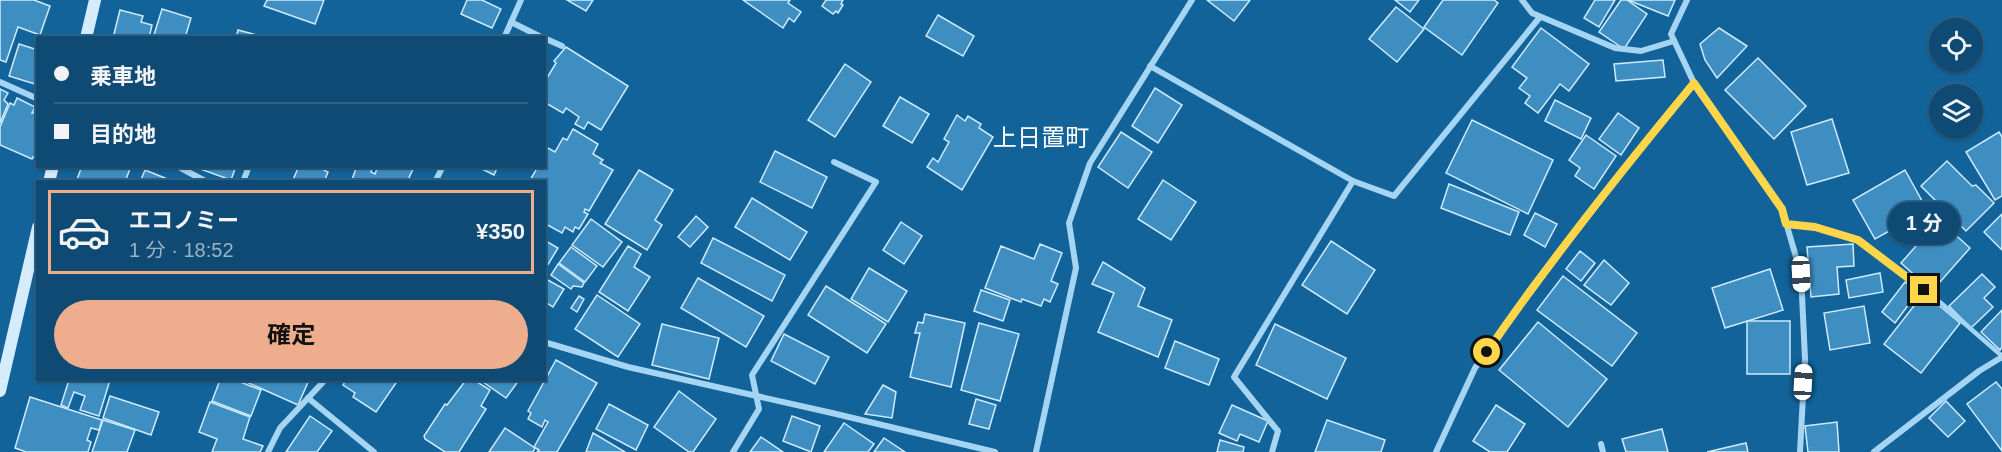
<!DOCTYPE html>
<html lang="ja">
<head>
<meta charset="utf-8">
<style>
	body { margin:0; font-family:Helvetica,"Noto Sans JP",sans-serif; background:#175178; color:#f1f3f6; height:100vh; display:flex; flex-direction:column; font-size:22px; white-space:nowrap }
	* { box-sizing:border-box; margin:0 }
	p { font-size:20px; color:#9bb3c4 }
	.icon { flex:none; width:33px; height:33px; fill:none; stroke:currentColor; stroke-width:2; stroke-linecap:round; stroke-linejoin:round }
	.map { position:relative; flex:1; overflow:hidden }
	.details { position:absolute; left:36px; top:180px; width:510px; height:201px; display:flex; flex-direction:column; background:#0e4a73; border-radius:0px; box-shadow:0 2px 4px #0004,0 0 0 2px #2e6285 }
	.details>* { flex:none }
	.top-card { position:absolute; left:36px; top:36px; width:510px; height:132px; border-radius:0px; box-shadow:0 2px 4px #0004,0 0 0 2px #2e6285; display:grid; align-content:center; height:132px; padding:0 18px; background:#0e4a73 }
	.buttons { position:absolute; left:1929px; top:18px; display:grid; gap:12px }
	.buttons a { display:grid; place-items:center; width:54px; height:54px; border-radius:50%; background:#0e4a73; box-shadow:0 2px 4px #0004,0 0 0 2px #2e6285; font-size:30px }
	.end { position:absolute; width:27px; height:27px; margin:-14px; border:8px solid #ffd54a; background:#111; box-shadow:0 0 0 3px #111 }
	.from { border-radius:50% }
	.bubble { position:absolute; height:42px; border-radius:21px; background:#0e4a73; box-shadow:0 2px 4px #0004,0 0 0 2px #2e6285; font-size:20px; font-weight:700; line-height:42px; text-align:center }
	.car { position:absolute; width:18px; height:36px; margin:-18px -9px; border-radius:8px; box-shadow:0 0 4px 2px #0007; background:linear-gradient(#fff 24%,#345 0 40%,#fff 0 76%,#345 0 86%,#fff 0) }
	.top-card b { display:flex; align-items:center; gap:21px; height:57px; font-size:22px }
	.top-card b+b { border-top:2px solid #2e6285 }
	.top-card i { width:15px; height:15px; background:#f1f3f6 }
	ul { padding:10px 0 0; list-style:none }
	li { display:flex; align-items:center; gap:18px; height:84px; margin:0 12px 9px; padding:0 6px; border:3px solid transparent; border-radius:0px }
	li div { flex:1 }
	li b { display:block; font-size:22px }
	li em { font-style:normal; font-weight:700 }
	li.on { border-color:#eead8d }
	li>.icon { width:54px; height:54px; stroke-width:1.5 }
	.button { display:flex; gap:12px; margin-top:auto; padding:12px 18px }
	.button a { flex:1; height:69px; border-radius:36px; background:#eead8d; color:#111; font-size:24px; font-weight:700; line-height:69px; text-align:center }
	.map>svg:first-child { display:block }
</style>
</head>
<body>
<div class="map">
<svg width="2002" height="452" viewBox="0 0 2002 452">
	<rect width="100%" height="100%" fill="#126399"/>
	<g fill="#3f8ec2" stroke="#cdebfd" stroke-width="1.5">
		<path d="M0,0H34L50,6L40,35L18,27L6,62L0,60Z"/>
		<path d="M267,0H324L315,24L264,6Z"/>
		<path d="M467,0H482L501,9L492,28L461,14Z"/>
		<path d="M567,0H593L586,11Z"/>
		<path d="M743,0H790L788,3L801,12L794,22L789,18L783,28Z"/>
		<path d="M826,0H843L841,4L843,5L838,13L836,11L833,14L822,6Z"/>
		<path d="M1207,0H1250L1234,21Z"/>
		<path d="M1395,0H1419L1410,12Z"/>
		<path d="M1443,0H1494L1498,3L1462,55L1424,27Z"/>
		<path d="M1595,0H1615L1599,27L1584,18Z"/>
		<path d="M1621,0H1627L1647,14L1624,49L1599,32Z"/>
		<path d="M1628,0H1675L1668,16Z"/>
		<path d="M1396,7L1424,29L1397,62L1369,39Z"/>
		<path d="M162,9L191,18L185,38H153Z"/>
		<path d="M120,10L143,16L141,22L152,25L149,38H113Z"/>
		<path d="M938,15L974,36L963,56L926,36Z"/>
		<path d="M1541,28L1589,64L1569,91L1560,84L1538,113L1525,103L1530,96L1519,88L1527,78L1512,67Z"/>
		<path d="M1719,28L1747,46L1717,78L1705,60L1700,44Z"/>
		<path d="M238,30L264,37V38H236Z"/>
		<path d="M19,44L38,50V85L9,76Z"/>
		<path d="M566,47L628,86L601,130L588,122L584,129L575,124L579,117L566,108L563,113L544,102V83L556,63L554,61Z"/>
		<path d="M1758,58L1806,106L1774,139L1725,90Z"/>
		<path d="M1663,60L1665,77L1616,81L1614,64Z"/>
		<path d="M845,64L871,82L835,137L808,120Z"/>
		<path d="M1155,88L1182,105L1158,143L1132,126Z"/>
		<path d="M0,89L8,93L4,100L8,104L0,123Z"/>
		<path d="M900,97L929,114L912,143L883,126Z"/>
		<path d="M17,98L35,107L32,113H38V159L33,157L32,159L0,145V127L10,103L14,105Z"/>
		<path d="M1555,100L1591,118L1581,139L1545,121Z"/>
		<path d="M1618,113L1639,128L1621,155L1599,139Z"/>
		<path d="M957,115L965,121L968,116L981,124L979,128L993,137L962,190L927,167L933,158L938,162L949,142L944,139Z"/>
		<path d="M1832,119L1849,173L1807,185L1791,132Z"/>
		<path d="M1472,120L1553,160L1528,214L1446,173Z"/>
		<path d="M573,129L598,144L593,154L603,160L600,163L613,170L589,211L585,209L584,212L588,214L579,229L575,227L573,232L565,227L562,233L544,223V182H529L536,170L530,166H544V154L548,148L555,152L563,138L567,140Z"/>
		<path d="M1121,132L1152,152L1128,188L1098,167Z"/>
		<path d="M1999,132L2002,137V196L1995,200L1966,152Z"/>
		<path d="M1586,135L1616,156L1594,189L1575,176L1580,168L1569,160Z"/>
		<path d="M775,151L827,177L812,208L760,182Z"/>
		<path d="M1947,161L1972,186L1976,185L1994,203L1966,231L1921,186Z"/>
		<path d="M82,166H131L125,182H76Z"/>
		<path d="M192,166H236L231,180Z"/>
		<path d="M299,166L306,169L307,166H316L328,172L324,182H292Z"/>
		<path d="M357,166H373L371,172L375,174L378,166H407L413,169L407,182H351Z"/>
		<path d="M476,166H498L494,175Z"/>
		<path d="M145,170L175,182H140Z"/>
		<path d="M639,170L673,190L655,220L662,225L647,250L605,224Z"/>
		<path d="M1905,170L1927,210L1875,239L1853,200Z"/>
		<path d="M1163,180L1196,202L1171,240L1138,219Z"/>
		<path d="M1449,184L1519,212L1510,235L1441,208Z"/>
		<path d="M752,198L807,232L790,260L735,227Z"/>
		<path d="M1535,213L1557,224L1545,247L1524,235Z"/>
		<path d="M2002,214V250L1984,232Z"/>
		<path d="M696,216L708,227L690,247L678,237Z"/>
		<path d="M591,219L622,242L603,267L572,245Z"/>
		<path d="M1939,220L1970,248L1932,291L1901,263Z"/>
		<path d="M901,222L922,236L904,264L883,250Z"/>
		<path d="M713,238L785,275L772,301L701,263Z"/>
		<path d="M544,240L558,248L544,271Z"/>
		<path d="M1331,241L1375,270L1347,314L1302,285Z"/>
		<path d="M1040,244L1062,253L1051,281L1058,284L1050,302L1044,299L1041,306L1022,299L1021,302L985,288L1001,246L1034,259Z"/>
		<path d="M1853,244L1854,266L1837,267L1839,294L1811,297L1807,247Z"/>
		<path d="M628,246L641,254L634,267L650,277L628,311L599,292Z"/>
		<path d="M571,247L597,266L585,282L559,263Z"/>
		<path d="M1580,251L1595,263L1581,281L1566,269Z"/>
		<path d="M1604,260L1629,283L1611,305L1584,285Z"/>
		<path d="M1103,262L1145,288L1138,306L1172,320L1158,357L1098,332L1114,293L1092,284Z"/>
		<path d="M558,264L584,283L582,287L573,286L571,289L551,275Z"/>
		<path d="M869,268L907,291L888,322L851,299Z"/>
		<path d="M1770,269L1783,310L1725,328L1712,288Z"/>
		<path d="M1880,273L1883,292L1849,298L1846,280Z"/>
		<path d="M1982,274L1995,287L1984,298L1993,307L1971,328L1949,306Z"/>
		<path d="M1563,276L1637,333L1612,366L1537,310Z"/>
		<path d="M698,278L764,316L746,347L681,308Z"/>
		<path d="M546,279L564,289L553,307L544,301V282Z"/>
		<path d="M1905,282L1918,292L1895,323L1882,312Z"/>
		<path d="M826,286L886,324L867,353L808,315Z"/>
		<path d="M981,290L1010,300L1003,321L974,311Z"/>
		<path d="M1924,293L1960,323L1921,373L1884,344Z"/>
		<path d="M597,295L640,324L618,357L575,329Z"/>
		<path d="M579,296L584,299L577,312L571,308Z"/>
		<path d="M1864,306L1870,343L1830,350L1824,313Z"/>
		<path d="M2002,310V347L2000,350L1981,332Z"/>
		<path d="M925,314L965,323L951,387L910,377L920,333H915L918,322L923,323Z"/>
		<rect x="1747" y="321" width="43" height="53"/>
		<path d="M1538,322L1607,379L1568,427L1499,370Z"/>
		<path d="M979,323L1019,334L1000,401L961,390Z"/>
		<path d="M662,324L719,338L709,379L652,365Z"/>
		<path d="M1275,324L1346,358L1327,399L1256,365Z"/>
		<path d="M784,334L829,357L815,384L771,361Z"/>
		<path d="M1175,341L1219,359L1209,385L1165,368Z"/>
		<path d="M556,360L597,383L557,452H537L539,450L534,447L548,422L545,420L542,427L528,419L531,413L528,411Z"/>
		<path d="M69,380H110L99,416L80,410L85,396L74,392L68,408L61,405Z"/>
		<path d="M220,380H235L261,390L251,416L212,401Z"/>
		<path d="M242,380H309L298,405Z"/>
		<path d="M346,380H398L376,412L353,397L355,393L343,385Z"/>
		<path d="M466,380H474L490,390L481,406L486,409L459,452H445L425,439L424,436L445,404L447,405Z"/>
		<path d="M480,380H519L506,398Z"/>
		<path d="M1996,382L2002,389V451L1967,404Z"/>
		<path d="M883,385L896,392L892,418L865,414Z"/>
		<path d="M679,391L716,419L693,452H689L654,427Z"/>
		<path d="M110,396L159,412L151,435L103,418Z"/>
		<path d="M30,397L102,420L99,430L91,428L87,440L91,442L88,452H26L15,448Z"/>
		<path d="M976,399L996,405L989,429L969,424Z"/>
		<path d="M1946,401L1965,421L1948,437L1929,418Z"/>
		<path d="M210,402L250,417L243,439L263,446L260,452H212L217,439L199,432Z"/>
		<path d="M609,404L648,425L636,450L596,429Z"/>
		<path d="M1232,405L1268,421L1259,442L1240,434L1237,441L1219,433Z"/>
		<path d="M1496,405L1525,424L1507,452H1490L1473,441Z"/>
		<path d="M310,416L332,431L317,452H286Z"/>
		<path d="M792,416L820,426L811,452L783,441Z"/>
		<path d="M103,420L135,430L127,452H92Z"/>
		<path d="M1327,420L1385,440L1381,452H1315Z"/>
		<path d="M1837,422L1839,452H1808L1805,426Z"/>
		<path d="M844,423L874,444L868,452H824Z"/>
		<path d="M505,428L535,448L533,452H489Z"/>
		<path d="M1662,429L1668,452H1626L1622,439Z"/>
		<path d="M593,433L625,452H586Z"/>
		<path d="M761,437L783,452H750Z"/>
		<path d="M884,438L905,452H874Z"/>
		<path d="M1220,440L1244,447L1243,452H1217Z"/>
		<path d="M1746,443L1748,452H1707Z"/>
	</g>
	<g fill="none" stroke-linecap="round" stroke-linejoin="round">
		<path stroke="#a5d5f3" stroke-width="4.5" d="M1786,224L1815,227L1858,240L1941,303L2002,356"/>
		<g stroke="#a5d5f3" stroke-width="6">
			<path d="M1522,0L1532,13L1615,48L1641,51L1674,41"/>
			<path d="M1687,0L1671,34L1694,83L1782,209L1801,274L1805,359L1800,452"/>
			<path d="M511,22L543,38"/>
			<path d="M504,38L521,0"/>
			<path d="M544,38L562,46"/>
			<path d="M1150,66L1353,181"/>
			<path d="M0,82L38,99"/>
			<path d="M177,166L207,182"/>
			<path d="M243,182L249,166"/>
			<path d="M435,182L443,166"/>
			<path d="M544,342L628,367L832,413L995,452"/>
			<path d="M308,398L374,452"/>
			<path d="M1601,444L1603,452"/>
			<path d="M268,452L280,428L325,380"/>
			<path d="M733,452L759,409L752,375L876,182L834,162"/>
			<path d="M1036,452L1076,268L1069,223L1090,163L1192,0"/>
			<path d="M1272,452L1278,431L1234,377L1353,181L1394,196L1540,17"/>
			<path d="M1436,452L1475,368L1532,287L1618,176L1694,83"/>
			<path d="M1874,452L1979,371L2002,357"/>
		</g>
		<g stroke="#d5ecfd" stroke-width="12">
			<path d="M86,38L95,0"/>
			<path d="M49,182L53,166"/>
			<path d="M0,391L38,227"/>
		</g>
	</g>
	<g fill="none" stroke-linecap="round" stroke-linejoin="round">
		<path stroke="#ffd54a" stroke-width="8" d="M1487,352C1551,259 1622,170 1694,83L1782,209L1786,224L1815,227L1858,240L1924,290"/>
	</g>
	<g text-anchor="middle" dominant-baseline="central" stroke-width="6" stroke-linejoin="round" paint-order="stroke">
		<g font-size="24" fill="#fff" stroke="#126399">
			<text x="1041" y="137">上日置町</text>
		</g>
	</g>
</svg>
<div class="buttons">
<a><svg class="icon" aria-label="locate" viewBox="0 0 24 24"><circle cx="12" cy="12" r="6"/><path d="M12 2v4M12 18v4M2 12h4M18 12h4"/></svg></a>
<a><svg class="icon" aria-label="layers" viewBox="0 0 24 24"><path d="M12 4l9 5-9 5-9-5zM3 14l9 5 9-5"/></svg></a>
</div>
<i class="end from" style="left:1487px;top:352px"></i>
<i class="end" style="left:1924px;top:290px"></i>
<div class="bubble" style="left:1888px;top:202px;width:72px">1 分</div>
<i class="car" style="left:1801px;top:274px;rotate:177deg"></i>
<i class="car" style="left:1803px;top:382px;rotate:3deg"></i>
<div class="top-card">
<b><i class="from"></i>乗車地</b>
<b><i></i>目的地</b>
</div>
<section class="details">
<ul>
<li class="on"><svg class="icon" aria-label="car" viewBox="0 0 24 24"><path d="M5 17H2v-5l4-1 3-4h7l3 4 3 1v5h-3M9 17h6M6 11h13"/><circle cx="7" cy="17" r="2"/><circle cx="17" cy="17" r="2"/></svg><div><b>エコノミー</b><p>1 分 · 18:52</p></div><em>¥350</em></li>
</ul>
<div class="button"><a>確定</a></div>
</section>
</div>
</body>
</html>
